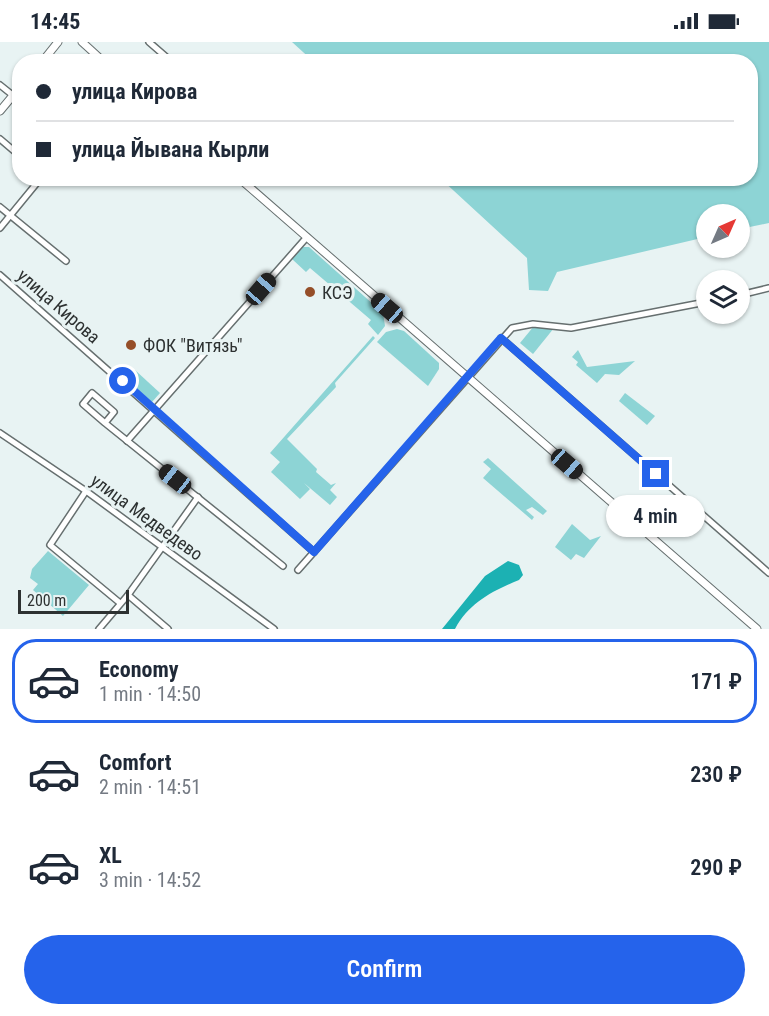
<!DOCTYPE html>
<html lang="en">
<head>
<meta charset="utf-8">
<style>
	body { margin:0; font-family:"Roboto Condensed",sans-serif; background:#f2f2f3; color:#1f2937; height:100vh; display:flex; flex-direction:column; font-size:22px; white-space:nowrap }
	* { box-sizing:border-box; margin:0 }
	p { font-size:20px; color:#747a83 }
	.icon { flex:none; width:33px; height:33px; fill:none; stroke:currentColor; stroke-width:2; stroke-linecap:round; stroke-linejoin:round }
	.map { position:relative; height:587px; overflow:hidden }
	.side { display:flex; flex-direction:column; background:#fff; flex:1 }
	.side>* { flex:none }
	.banner { position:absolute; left:12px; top:12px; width:746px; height:132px; border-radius:24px; box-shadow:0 2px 4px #0004; display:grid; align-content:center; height:132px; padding:0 24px; background:#fff }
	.needle { width:39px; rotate:45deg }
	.controls { position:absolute; left:696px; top:162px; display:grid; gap:12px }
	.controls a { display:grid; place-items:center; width:54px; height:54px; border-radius:50%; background:#fff; box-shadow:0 2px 4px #0004; font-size:30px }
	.scale { position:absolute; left:18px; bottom:15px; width:111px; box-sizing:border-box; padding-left:6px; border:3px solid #2d3131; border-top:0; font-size:16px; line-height:21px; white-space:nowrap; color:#2d3131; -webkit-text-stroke:4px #e8f3f3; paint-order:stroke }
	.end { position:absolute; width:27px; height:27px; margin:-14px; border:8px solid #2563eb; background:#fff; box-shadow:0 0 0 3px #fff }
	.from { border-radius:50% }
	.bubble { position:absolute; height:42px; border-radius:21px; background:#fff; box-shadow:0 2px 4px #0004; font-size:20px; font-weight:600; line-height:42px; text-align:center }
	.car { position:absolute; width:18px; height:36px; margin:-18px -9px; border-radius:8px; box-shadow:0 0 4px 2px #0007; background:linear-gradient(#222 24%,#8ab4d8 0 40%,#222 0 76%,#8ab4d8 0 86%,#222 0) }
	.banner b { display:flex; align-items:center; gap:21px; height:57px; font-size:22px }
	.banner b+b { border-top:2px solid #e0e1e3 }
	.banner i { width:15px; height:15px; background:#1f2937 }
	ul { padding:10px 0 0; list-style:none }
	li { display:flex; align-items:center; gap:18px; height:84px; margin:0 12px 9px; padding:0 12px; border:3px solid transparent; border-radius:24px }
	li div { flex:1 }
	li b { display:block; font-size:22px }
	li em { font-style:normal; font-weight:600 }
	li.on { border-color:#2563eb }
	li>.icon { width:54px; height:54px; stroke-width:1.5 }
	.cta { display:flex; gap:12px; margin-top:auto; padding:12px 24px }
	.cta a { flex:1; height:69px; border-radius:36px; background:#2563eb; color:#fff; font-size:24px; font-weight:600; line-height:69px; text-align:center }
	.status { display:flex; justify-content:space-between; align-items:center; height:42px; padding:0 30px; background:#fff; direction:ltr }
	.status svg { height:16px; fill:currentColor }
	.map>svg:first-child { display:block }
</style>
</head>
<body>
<div class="status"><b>14:45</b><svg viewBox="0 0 49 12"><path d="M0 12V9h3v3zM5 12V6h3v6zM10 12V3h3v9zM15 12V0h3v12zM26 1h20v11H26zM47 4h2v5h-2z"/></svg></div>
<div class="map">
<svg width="769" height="587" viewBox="0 0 769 587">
	<rect width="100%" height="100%" fill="#e8f3f3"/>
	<g fill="#8dd4d5">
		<path d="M292,0H769V181L740,187V172H706V195L557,230L548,249L529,248L527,216L441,137L750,136V20H314Z"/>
		<path d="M303,205H309L383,271L385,284L378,293L368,282L371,278L310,226L306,230L292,217Z"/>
		<path d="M534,284L554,286L533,312L520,301Z"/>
		<path d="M397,287L404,289L439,321V327L428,344L377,300L386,290Z"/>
		<path d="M373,294L375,296L335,341L336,345L287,397L317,427L316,430L331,443L336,441L330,448L337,455L330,463L304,441L310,447L300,457L271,430L280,420L270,411Z"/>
		<path d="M578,308L587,325L635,319L619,333L605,332L597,341L576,323L578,320L572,315Z"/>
		<path d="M135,328L160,351L152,360L127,338Z"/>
		<path d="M625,351L655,374L647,383L619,359Z"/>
		<path d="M488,416L547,469L543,473L532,465L526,468L534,475L532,478L483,436L491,427L483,420Z"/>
		<path d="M572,482L590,498L601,494L584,516L576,512L571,518L555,505Z"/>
		<path d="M48,509L89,543L63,574L33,548L38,542L30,536L32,527Z"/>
	</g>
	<path fill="#1cb1b3" d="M508,519L519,523L523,533L519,538C492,549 469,561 455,587H442L485,534Z"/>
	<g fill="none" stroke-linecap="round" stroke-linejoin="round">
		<g stroke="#666f6f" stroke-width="8">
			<g id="minor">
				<path d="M149,0L172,20"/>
				<path d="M0,43L20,59"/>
				<path d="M0,97L20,114"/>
				<path d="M0,165L66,219"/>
				<path d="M0,186L41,136"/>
				<path d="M0,233L314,510"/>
				<path d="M740,253L769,246"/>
				<path d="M501,296L769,531"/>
				<path d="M105,381L114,370L92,351L83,362L105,381L283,524"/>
				<path d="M0,391L86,449L274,587"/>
				<path d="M127,399L307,195"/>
				<path d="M86,449L50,503L120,561"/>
				<path d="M298,528L512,286L533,282L571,286L706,260"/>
				<path d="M128,553L168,587"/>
				<path d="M99,587L128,553L198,455"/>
			</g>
		</g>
		<g stroke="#666f6f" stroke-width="9">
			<g id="major">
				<path d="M82,0L104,20"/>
				<path d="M42,20L58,0"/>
				<path d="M0,69L20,45"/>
				<path d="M239,136L757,587"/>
			</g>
		</g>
		<use href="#minor" stroke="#fff" stroke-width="5"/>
		<use href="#major" stroke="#fff" stroke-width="7"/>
	</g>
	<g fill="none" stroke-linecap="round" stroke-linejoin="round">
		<path stroke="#2563eb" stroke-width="8" d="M123,339L314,510L501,296L656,432"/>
	</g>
	<g fill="#954e28" stroke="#e8f3f3" stroke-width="2">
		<circle cx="310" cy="250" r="6"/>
		<circle cx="131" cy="303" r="6"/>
	</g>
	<g text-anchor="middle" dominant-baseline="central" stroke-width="6" stroke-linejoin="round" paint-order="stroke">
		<g font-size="18" fill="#2d3131" stroke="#e8f3f3" text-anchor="start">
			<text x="322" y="250">КСЭ</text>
			<text x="143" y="303">ФОК "Витязь"</text>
		</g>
		<g font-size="18" fill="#2d3131" stroke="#e8f3f3">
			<text transform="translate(59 264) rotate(41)">улица Кирова</text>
			<text transform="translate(147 475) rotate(36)">улица Медведево</text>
		</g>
	</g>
</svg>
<div class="controls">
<a><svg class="needle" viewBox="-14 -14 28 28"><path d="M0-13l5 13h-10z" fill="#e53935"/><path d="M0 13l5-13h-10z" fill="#747a83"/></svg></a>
<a><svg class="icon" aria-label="layers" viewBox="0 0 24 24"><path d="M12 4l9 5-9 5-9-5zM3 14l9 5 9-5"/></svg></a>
</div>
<div class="scale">200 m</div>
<i class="end from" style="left:123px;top:339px"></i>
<i class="end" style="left:656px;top:432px"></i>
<div class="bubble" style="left:606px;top:453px;width:99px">4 min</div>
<i class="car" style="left:261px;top:247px;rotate:41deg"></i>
<i class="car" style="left:387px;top:266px;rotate:311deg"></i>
<i class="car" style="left:567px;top:422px;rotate:131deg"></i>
<i class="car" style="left:175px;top:437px;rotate:308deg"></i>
<div class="banner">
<b><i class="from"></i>улица Кирова</b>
<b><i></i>улица Йывана Кырли</b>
</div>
</div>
<section class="side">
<ul>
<li class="on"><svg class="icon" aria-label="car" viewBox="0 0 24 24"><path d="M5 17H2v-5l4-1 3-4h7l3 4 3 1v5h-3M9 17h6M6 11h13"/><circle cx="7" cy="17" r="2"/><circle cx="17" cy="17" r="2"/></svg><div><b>Economy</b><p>1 min · 14:50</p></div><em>171 ₽</em></li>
<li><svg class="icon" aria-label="car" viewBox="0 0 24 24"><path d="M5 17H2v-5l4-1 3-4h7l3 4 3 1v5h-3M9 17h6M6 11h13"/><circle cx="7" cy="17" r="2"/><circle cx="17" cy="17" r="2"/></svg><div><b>Comfort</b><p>2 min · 14:51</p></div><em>230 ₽</em></li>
<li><svg class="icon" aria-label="car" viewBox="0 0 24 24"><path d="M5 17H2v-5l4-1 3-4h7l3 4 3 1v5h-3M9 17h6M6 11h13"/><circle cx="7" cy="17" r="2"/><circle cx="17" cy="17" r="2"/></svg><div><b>XL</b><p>3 min · 14:52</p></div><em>290 ₽</em></li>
</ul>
<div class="cta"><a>Confirm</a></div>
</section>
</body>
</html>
